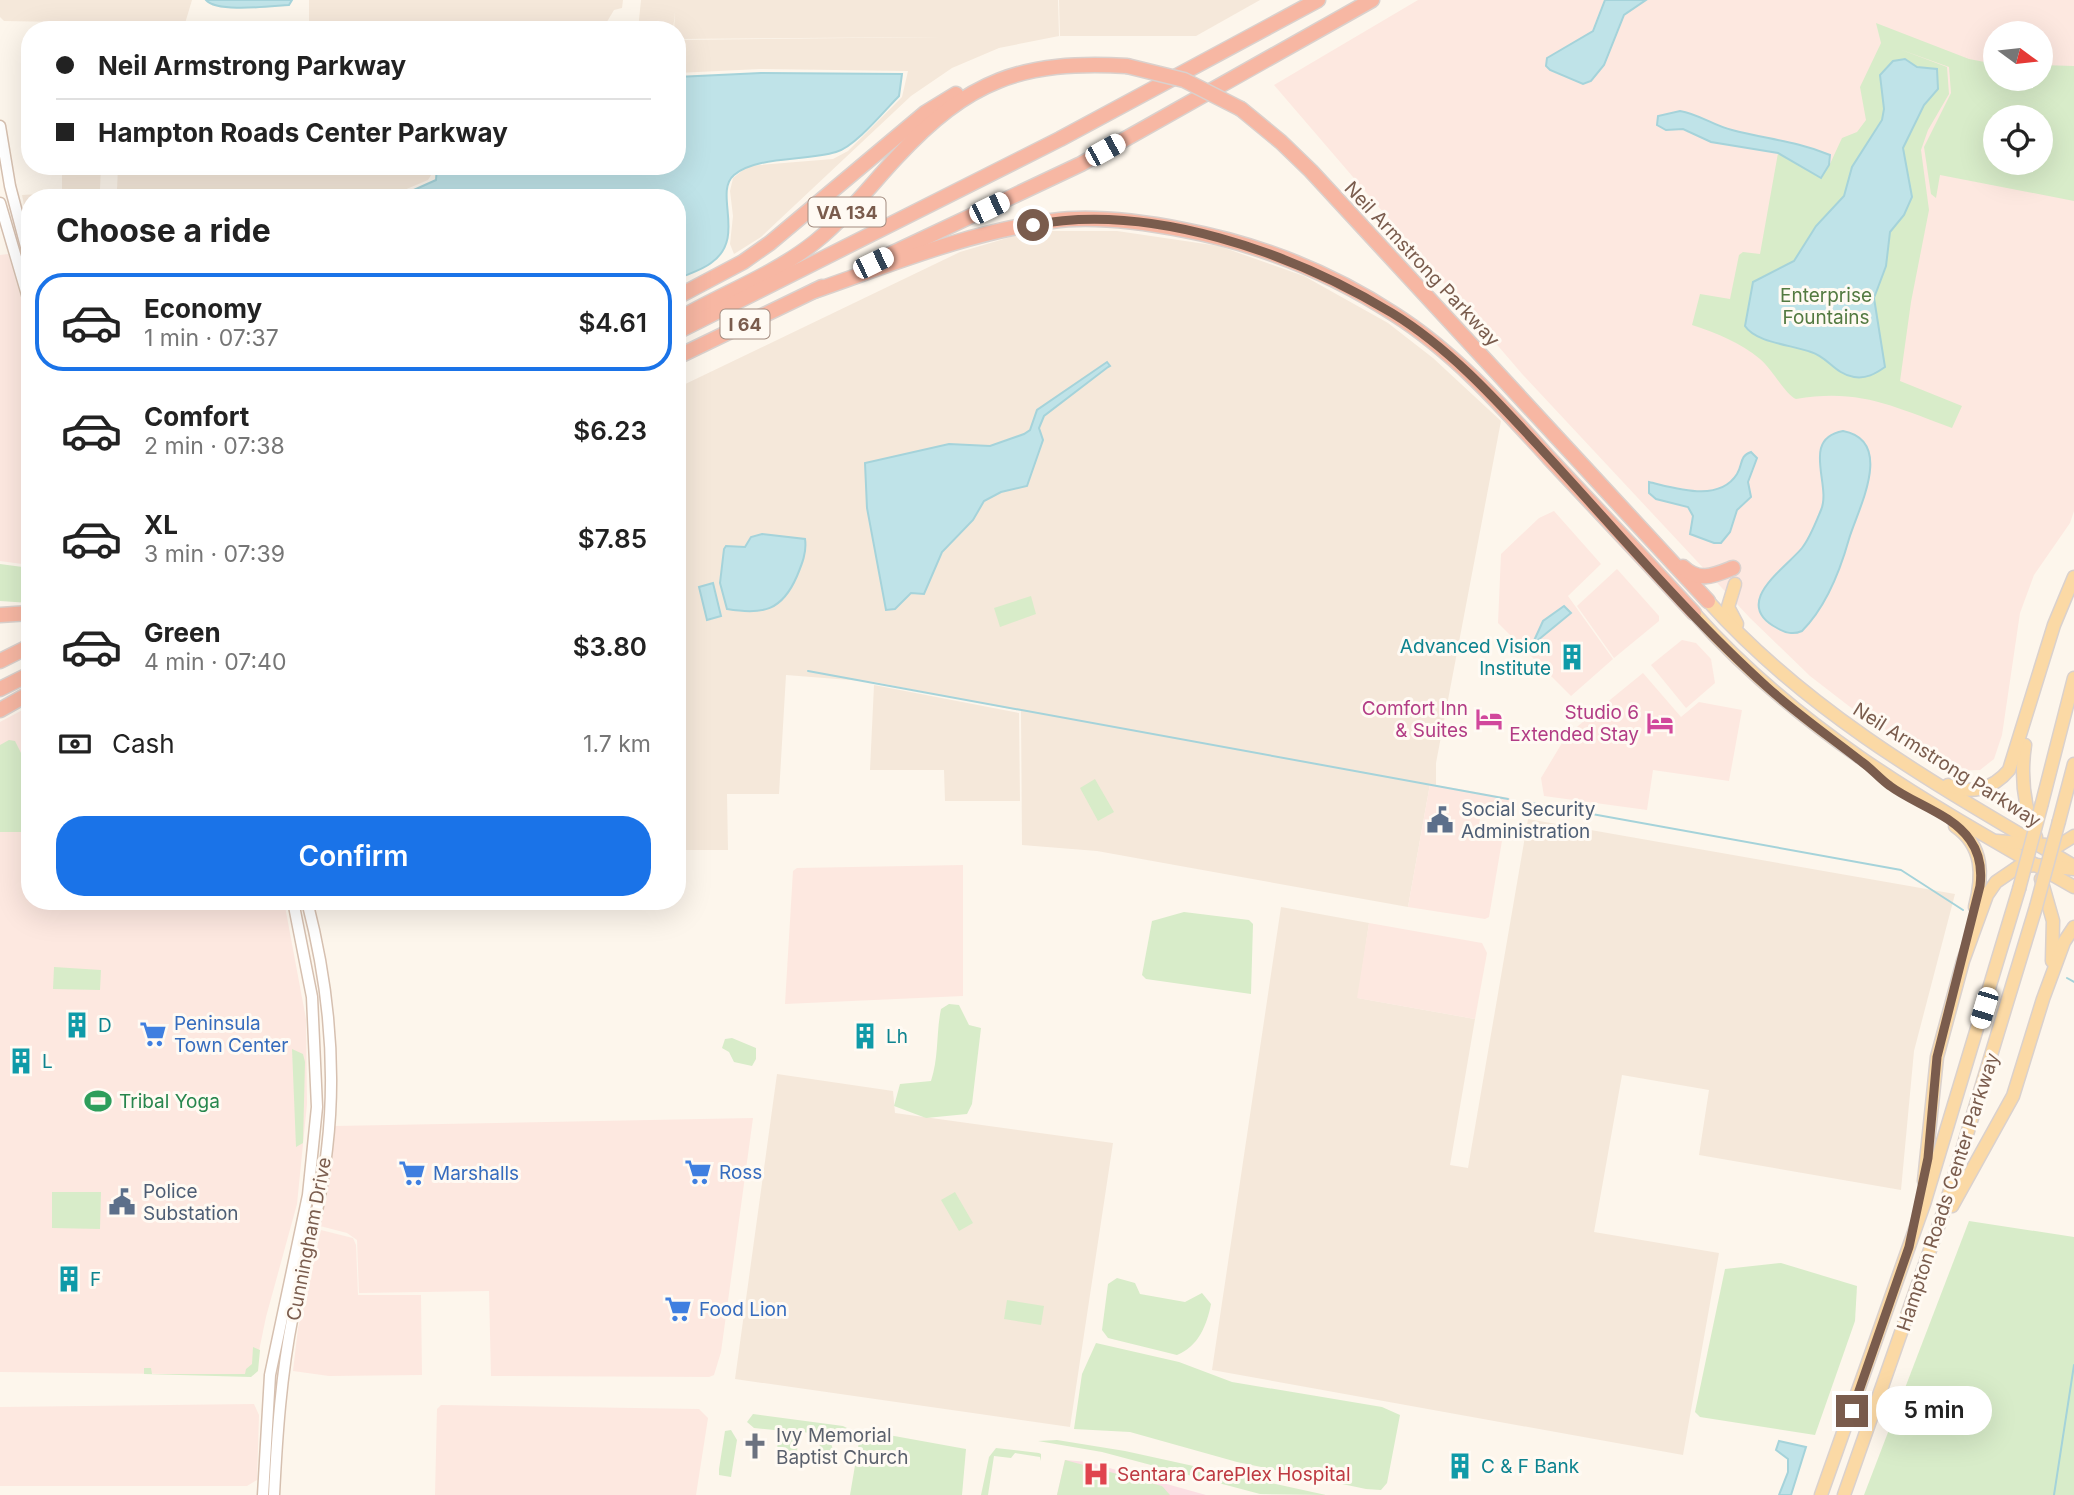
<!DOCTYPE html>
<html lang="en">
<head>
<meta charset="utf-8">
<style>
	body { margin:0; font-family:Inter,sans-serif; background:#f2f2f2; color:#222; height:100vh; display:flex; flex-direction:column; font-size:26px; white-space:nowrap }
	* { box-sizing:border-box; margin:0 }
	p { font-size:23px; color:#767676 }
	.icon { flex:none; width:38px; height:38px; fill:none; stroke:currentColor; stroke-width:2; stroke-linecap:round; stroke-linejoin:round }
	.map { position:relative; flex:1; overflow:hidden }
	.details { position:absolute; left:21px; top:189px; width:665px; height:721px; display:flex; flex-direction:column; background:#fff; border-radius:28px; box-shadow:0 7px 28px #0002 }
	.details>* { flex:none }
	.hud { position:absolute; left:21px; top:21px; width:665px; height:154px; border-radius:28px; box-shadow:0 7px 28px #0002; display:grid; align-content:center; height:154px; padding:0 35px; background:#fff }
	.needle { width:46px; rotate:105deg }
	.buttons { position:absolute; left:1983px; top:21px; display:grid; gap:14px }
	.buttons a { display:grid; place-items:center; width:70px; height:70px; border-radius:50%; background:#fff; box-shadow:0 7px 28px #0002; font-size:35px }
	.end { position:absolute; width:32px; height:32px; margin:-16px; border:9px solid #7a5c4d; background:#fff; box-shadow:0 0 0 4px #fff }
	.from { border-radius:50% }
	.bubble { position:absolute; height:49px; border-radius:24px; background:#fff; box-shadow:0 7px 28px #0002; font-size:23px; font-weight:600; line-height:49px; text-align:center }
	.car { position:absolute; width:21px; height:42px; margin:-21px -10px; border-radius:9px; box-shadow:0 0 5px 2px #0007; background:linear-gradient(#fff 24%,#345 0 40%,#fff 0 76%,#345 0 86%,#fff 0) }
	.hud b { display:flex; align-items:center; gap:24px; height:66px; font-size:26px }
	.hud b+b { border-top:2px solid #e0e0e0 }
	.hud i { width:18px; height:18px; background:#222 }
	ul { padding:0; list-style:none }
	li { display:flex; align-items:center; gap:21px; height:98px; margin:0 14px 10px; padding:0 21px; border:4px solid transparent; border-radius:28px }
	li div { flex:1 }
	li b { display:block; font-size:26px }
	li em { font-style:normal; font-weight:600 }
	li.current { border-color:#1a73e8 }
	li>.icon { width:63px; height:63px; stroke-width:1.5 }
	h2 { padding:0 35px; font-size:32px; line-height:84px }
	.pay { display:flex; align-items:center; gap:18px; height:77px; padding:0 35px; font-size:26px }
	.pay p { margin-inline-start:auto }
	.action { display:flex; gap:14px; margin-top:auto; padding:14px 35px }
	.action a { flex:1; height:80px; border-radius:28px; background:#1a73e8; color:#fff; font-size:28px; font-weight:600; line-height:80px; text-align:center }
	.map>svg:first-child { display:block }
</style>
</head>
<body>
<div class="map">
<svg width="2074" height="1495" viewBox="0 0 2074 1495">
	<rect width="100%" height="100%" fill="#fdf6ec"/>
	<g fill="#f5e8da">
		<path d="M0,0H192L183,30H118V23L4,21L0,17Z"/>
		<path d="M309,0H623L622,8L614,10L602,30H309Z"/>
		<path d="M641,0H1058L1059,36L999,48L952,68L911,96L761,237L734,254L730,244L733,216L730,191L733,178L748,166L833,159L848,151L902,97L908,71L760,69L677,73V40L941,37L677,39V30H674L675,12L673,30H638Z"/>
		<path d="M1059,0H1260L1196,36H1060Z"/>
		<path d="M62,166H101L100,189L62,192Z"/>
		<path d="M118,166H388V176L389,166H432L433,172L428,180L385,198H30V236L22,195L117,190Z"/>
		<path d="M1031,231H1117L1219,246L1304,276L1388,323L1433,358L1501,421L1436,763V785L1430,784L1408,907L1097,851L1022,845L1021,711L875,682L786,675L779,794H727L728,850H677V388L960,252Z"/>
		<path d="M874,685L1019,713L1020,801H945L944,770H870Z"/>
		<path d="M1528,819L1955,894L1914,1051L1901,1190L1699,1155L1709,1090L1622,1075L1594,1232L1719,1253L1683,1455L1212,1370L1281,907L1369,923L1358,998L1475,1019L1450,1165L1468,1168Z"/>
		<path d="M777,1074L893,1091L895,1113L1113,1143L1070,1427L735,1379Z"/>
	</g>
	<g fill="#fde8e0" fill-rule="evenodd">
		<path d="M1418,0H2074V511L2070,523L2034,575L2020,613L2002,735L1994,759L1980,770L1953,771L1854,710L1810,676L1750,618L1523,375L1274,85ZM1995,33H2040V79H1995ZM1995,117H2040V163H1995Z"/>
		<path d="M8,254L30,328V565L0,561V255Z"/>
		<path d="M1554,511L1601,564L1568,596L1613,659L1571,696L1498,623L1501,554L1539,518Z"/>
		<path d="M1617,569L1659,616V621L1614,658L1577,606Z"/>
		<path d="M1682,640L1696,643L1711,659L1715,683L1686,708L1651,665Z"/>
		<path d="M1643,673L1681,717L1699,702L1742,710L1729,781L1653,770L1647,810L1544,796L1541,778L1562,743L1578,726Z"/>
		<path d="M30,706V901H284L306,1019L307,1104L297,1204L266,1317L254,1375L0,1372V722Z"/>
		<path d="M1430,784L1510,798L1507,816L1481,812L1479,825L1504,829L1489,917L1485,919L1408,907Z"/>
		<path d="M963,865V996L785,1004L793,871L797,868Z"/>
		<path d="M1369,923L1482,943L1487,953L1475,1019L1357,998Z"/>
		<path d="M753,1118L721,1352L714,1375L709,1377L491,1376L489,1291L359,1293L357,1240L347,1233L320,1226L334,1126Z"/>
		<path d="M321,1230L353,1238L356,1245L358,1295H421L422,1375L329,1376L293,1371L298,1328Z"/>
		<path d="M254,1404L259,1415L257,1480L247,1486H0V1407Z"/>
		<path d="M441,1405L699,1409L708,1418L696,1495H435L437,1409Z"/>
	</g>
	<path fill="#fbdfe3" d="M1065,1460L1088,1462L1206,1495H1057Z"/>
	<g fill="#d8ecc9" fill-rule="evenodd">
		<path d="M1876,23L1969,59L1995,64V79H2040L2041,65L2074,66V201L1940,175L1936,198L1931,194L1924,147L1951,93L1949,67L1899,49L1947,67L1949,94L1928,130L1921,150L1929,210L1911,302L1900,381L1962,406L1952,428C1894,407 1860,388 1796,399C1785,394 1772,369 1760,359C1740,342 1716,333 1692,325L1700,294L1730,299L1739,255L1743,252L1760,254L1778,153L1807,170L1829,166L1842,138L1857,132L1866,120L1860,87L1881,43ZM1995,117H2040V163H1995Z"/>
		<path d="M0,564L30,568V603L0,601Z"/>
		<path d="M1031,596L1036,614L1000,627L994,608Z"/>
		<path d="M9,740L15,741L30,771V832H0V745Z"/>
		<path d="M1095,779L1114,812L1098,821L1080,788Z"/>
		<path d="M1184,912L1249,920L1253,924L1251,994L1146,979L1142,975L1152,921Z"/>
		<path d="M54,967L101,970L100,990L53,989Z"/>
		<path d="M949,1004L959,1005L969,1025L981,1028L972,1104L967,1114L926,1118L894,1106L900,1084L931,1081C939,1057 936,1033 941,1009Z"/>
		<path d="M732,1038L756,1048V1059L752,1066L734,1062L729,1052L722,1048L725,1039Z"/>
		<path d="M292,1049L303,1054L305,1062L303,1143L296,1147Z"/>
		<path d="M52,1192H101L100,1229L52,1228Z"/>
		<path d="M955,1192L973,1223L959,1231L941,1200Z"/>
		<path d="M1969,1221L2074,1237V1495H1864Z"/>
		<path d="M1781,1263L1857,1286L1855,1321L1815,1435L1700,1417L1695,1412L1725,1269Z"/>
		<path d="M1117,1278L1135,1283L1140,1294L1185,1302L1202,1293L1211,1304C1207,1325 1198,1347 1177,1355L1108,1338L1102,1330L1108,1284Z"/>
		<path d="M1007,1300L1044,1306L1041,1325L1004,1319Z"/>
		<path d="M1096,1343L1179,1362L1232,1382L1382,1407L1400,1415L1387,1483L1381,1490L1366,1489L1237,1462L1130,1432L1074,1429L1082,1374Z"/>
		<path d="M253,1347L260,1350L258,1371L251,1377L144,1374V1368H151L152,1374H245L246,1369L252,1364Z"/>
		<path d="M753,1414L843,1426L847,1428L845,1432L833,1436L831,1444L837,1459L818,1458L821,1436L804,1432L798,1437L797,1453L777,1451L778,1439L784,1431L754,1428L747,1422Z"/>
		<path d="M731,1430L737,1440L731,1477L719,1475V1469L725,1431Z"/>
		<path d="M861,1430L966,1449L962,1495H850Z"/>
		<path d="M1057,1440L1125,1451L1326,1495L1260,1494L1102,1452L1038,1441Z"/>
		<path d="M996,1448L1039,1453L1041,1454V1461L1040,1457L1015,1453L1011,1458L994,1456L988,1495H981L989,1457Z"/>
		<path d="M1065,1460L1162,1486L1170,1495H1057Z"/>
	</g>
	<g fill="#bfe3e8" stroke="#a5d3da" stroke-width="2">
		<path d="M206,0H292L289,5C271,6 217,13 206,0Z"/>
		<path d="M1605,0H1646L1624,15L1604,65L1591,81L1583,84L1550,70L1546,66L1547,58L1593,31Z"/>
		<path d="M1905,59L1917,67L1937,69L1938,89L1924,105L1903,148L1912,197L1904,215L1890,232L1886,266L1874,298L1885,367C1875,374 1866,379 1854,377C1835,374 1828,357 1811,352C1793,345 1756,343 1745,326L1753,282L1794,261L1816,226L1844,196L1852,167L1882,120L1884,109L1880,75L1893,61Z"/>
		<path d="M761,73L902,74L899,96C885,110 855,147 836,152C806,161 756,156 734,175C713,193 747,238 711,263C702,270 688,274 677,279V198H396L436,180L437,166H677V77Z"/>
		<path d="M1680,111C1699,114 1714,126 1732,130C1766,139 1796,141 1830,155L1829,165L1821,178L1778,153L1711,142L1683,129L1666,130L1657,125L1658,116Z"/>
		<path d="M1107,362L1110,366L1108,367L1044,416L1039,428L1043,440L1027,486L1001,492L984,501L973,520L942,552L924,594L911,593L895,609L886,610L867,508L865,463L949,444L990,446L1024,434L1030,430L1037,410Z"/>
		<path d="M1843,431C1896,441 1857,511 1849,539C1840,571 1826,607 1802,631C1793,635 1786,633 1777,628C1730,603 1786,568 1802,548C1810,538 1816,522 1821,510C1832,485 1800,439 1843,431Z"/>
		<path d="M1751,452L1757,458L1748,482L1751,497L1737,510L1730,532L1721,543H1714L1690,534L1693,516L1688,507L1656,499L1649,493V482C1675,488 1719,503 1737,474C1743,465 1739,456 1751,452Z"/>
		<path d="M762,534L805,539C807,552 802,564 797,576C782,611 763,615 727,609L720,583L724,549L726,546L745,547L751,537Z"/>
		<path d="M713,583L721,616L707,620L699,587Z"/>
		<path d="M1564,606L1571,613L1532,645L1543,621Z"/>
		<path d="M1779,1441L1806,1447L1791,1495H1779L1788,1472V1459L1776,1450Z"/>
	</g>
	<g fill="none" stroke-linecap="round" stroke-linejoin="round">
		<g stroke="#a5d3da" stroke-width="2">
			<path d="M808,671L1508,799"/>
			<path d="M1531,803L1901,870L1963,910"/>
			<path d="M2067,978L2074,982"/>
			<path d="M2054,1495L2074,1365"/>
		</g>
		<g stroke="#d6c0b0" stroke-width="13">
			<g id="secondary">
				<path d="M0,126L10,186L30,262"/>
				<path d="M0,203L30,305"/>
				<path d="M263,1495L270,1375L308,1195L317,1107L312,997L293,901"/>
				<path d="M274,1495C277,1435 281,1375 293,1315C305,1260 321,1206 327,1149C337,1065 328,982 307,901"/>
			</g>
		</g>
		<g stroke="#dad1cd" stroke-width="15">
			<g id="primary">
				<path d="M1735,584L1728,607L1737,624"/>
				<path d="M1708,601C1811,716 1942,788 2074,866"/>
				<path d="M1694,613C1802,735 1935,807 2074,887"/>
				<path d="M2025,745C2020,778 2024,807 2036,837"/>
				<path d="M1948,785C1971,795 1993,789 2009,770L2054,625L2074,577"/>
				<path d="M2042,803L2074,678"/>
				<path d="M2059,821L2074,764"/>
				<path d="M1955,826C1984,846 1983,876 1975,907"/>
				<path d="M1997,841L2058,846L2074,836"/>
				<path d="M2041,879L2053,921L2052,961"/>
				<path d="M1924,1181L1937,1057L1963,961L1987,895L1996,882L2018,867L2036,865L2074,869"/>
				<path d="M1952,1206L2013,1096L2043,999L2064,942L2074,927"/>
				<path d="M1821,1495L1924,1204L2019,889"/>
				<path d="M1844,1495L1944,1210L2036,907"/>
			</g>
		</g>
		<g stroke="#dad1cd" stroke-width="17">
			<g id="highway">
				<path d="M1241,109L1281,142L1311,171L1708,601"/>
				<path d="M878,260L1081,164L1372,0"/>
				<path d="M814,291C892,264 969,232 1052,221C1094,215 1143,222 1184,230C1258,244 1331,273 1394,314C1454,352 1502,406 1549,458C1598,510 1646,561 1694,613"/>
				<path d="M677,297L743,262L770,243L925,113L956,94"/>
				<path d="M677,320C723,293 774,275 815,242C846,217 870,186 896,158C968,80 1022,60 1127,66"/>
				<path d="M677,332L1060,139L1318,0"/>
				<path d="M677,357L822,287"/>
				<path d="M1683,567C1699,583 1715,575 1733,568"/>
				<path d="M0,615L30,613"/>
				<path d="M0,661L30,646"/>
				<path d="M0,689L30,674"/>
				<path d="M0,710L30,693"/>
			</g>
		</g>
		<use href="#secondary" stroke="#fff" stroke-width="10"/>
		<use href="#primary" stroke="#fbd9a5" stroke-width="12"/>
		<use href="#highway" stroke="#f7b7a3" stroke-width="14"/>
		<g stroke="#dad1cd" stroke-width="15" stroke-linecap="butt">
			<g id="primary-bridge">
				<path d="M2019,889L2042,803"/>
				<path d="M2036,907L2059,821"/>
			</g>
		</g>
		<g stroke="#dad1cd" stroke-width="17" stroke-linecap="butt">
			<path id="highway-bridge" d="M1127,66L1184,80L1241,109"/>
		</g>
		<use href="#primary-bridge" stroke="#fbd9a5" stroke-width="12"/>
		<use href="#highway-bridge" stroke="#f7b7a3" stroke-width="14"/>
	</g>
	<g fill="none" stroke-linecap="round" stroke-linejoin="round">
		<path stroke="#7a5c4d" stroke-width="9" d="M1033,225C1150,202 1293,253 1392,313C1451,349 1498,402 1544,452C1617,531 1687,615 1767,687C1797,714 1830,737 1862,762C1872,769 1880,779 1890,786C1914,804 1952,814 1970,840C1980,854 1982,870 1980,886L1937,1057L1928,1158L1909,1247L1852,1411"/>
	</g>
	<defs>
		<g id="building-bare" transform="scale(2.1)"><path d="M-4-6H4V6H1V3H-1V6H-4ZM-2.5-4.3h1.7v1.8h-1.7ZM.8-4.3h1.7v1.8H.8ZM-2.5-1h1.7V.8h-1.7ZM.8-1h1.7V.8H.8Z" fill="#0f9aa8" stroke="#fffaf3" stroke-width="2.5" paint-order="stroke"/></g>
		<g id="hotel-bare" transform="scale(2.1)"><path d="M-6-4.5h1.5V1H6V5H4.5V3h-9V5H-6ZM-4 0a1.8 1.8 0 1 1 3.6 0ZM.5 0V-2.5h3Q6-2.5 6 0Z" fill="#d1479c" stroke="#fffaf3" stroke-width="2.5" paint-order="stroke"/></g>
		<g id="civic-bare" transform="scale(2.1)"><path d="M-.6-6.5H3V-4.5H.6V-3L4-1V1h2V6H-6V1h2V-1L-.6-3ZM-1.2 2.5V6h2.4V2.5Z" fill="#5c6f8a" stroke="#fffaf3" stroke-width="2.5" paint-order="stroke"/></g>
		<g id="supermarket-bare" transform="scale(2.1)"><path d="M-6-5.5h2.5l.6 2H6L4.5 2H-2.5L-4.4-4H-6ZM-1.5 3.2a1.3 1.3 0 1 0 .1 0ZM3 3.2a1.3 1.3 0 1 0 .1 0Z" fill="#3f7fe0" stroke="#fffaf3" stroke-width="2.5" paint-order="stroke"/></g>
		<g id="stadium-bare" transform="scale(2.1)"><path d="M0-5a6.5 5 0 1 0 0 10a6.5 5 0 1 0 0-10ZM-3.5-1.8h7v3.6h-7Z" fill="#2e9e5b" stroke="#fffaf3" stroke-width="2.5" paint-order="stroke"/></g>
		<g id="church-bare" transform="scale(2.1)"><path d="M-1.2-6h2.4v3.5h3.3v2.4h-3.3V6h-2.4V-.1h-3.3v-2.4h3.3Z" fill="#6b7280" stroke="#fffaf3" stroke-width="2.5" paint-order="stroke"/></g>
		<g id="hospital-bare" transform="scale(2.1)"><path d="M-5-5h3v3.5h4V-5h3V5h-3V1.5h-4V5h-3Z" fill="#e0444e" stroke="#fffaf3" stroke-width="2.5" paint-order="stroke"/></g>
	</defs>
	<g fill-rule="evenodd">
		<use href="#building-bare" x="1572" y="657"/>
		<use href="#hotel-bare" x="1489" y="719"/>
		<use href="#hotel-bare" x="1660" y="723"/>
		<use href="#civic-bare" x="1440" y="820"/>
		<use href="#building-bare" x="77" y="1025"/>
		<use href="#supermarket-bare" x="153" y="1034"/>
		<use href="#building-bare" x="865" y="1036"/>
		<use href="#building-bare" x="21" y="1061"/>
		<use href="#stadium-bare" x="98" y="1101"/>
		<use href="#supermarket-bare" x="698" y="1172"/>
		<use href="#supermarket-bare" x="412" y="1173"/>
		<use href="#civic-bare" x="122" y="1202"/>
		<use href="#building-bare" x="69" y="1279"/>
		<use href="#supermarket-bare" x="678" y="1309"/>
		<use href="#church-bare" x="755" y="1446"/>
		<use href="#building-bare" x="1460" y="1466"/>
		<use href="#hospital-bare" x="1096" y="1474"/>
	</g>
	<g text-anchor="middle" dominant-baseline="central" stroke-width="6" stroke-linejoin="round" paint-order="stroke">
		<g fill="#fffaf3" stroke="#a28b7f" stroke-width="2">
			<rect x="808.5" y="197.5" width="77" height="29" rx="5"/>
			<rect x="720.5" y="309.5" width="49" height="29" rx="5"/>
		</g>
		<g font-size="18" font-weight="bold" fill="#7a5c4d">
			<text x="847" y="212">VA 134</text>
			<text x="745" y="324">I 64</text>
		</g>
		<g font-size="19" fill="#7a5c4d" stroke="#fffaf3">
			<text transform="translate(1422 264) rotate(47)">Neil Armstrong Parkway</text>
			<text transform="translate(1947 765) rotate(32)">Neil Armstrong Parkway</text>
			<text transform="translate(1948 1192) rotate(-72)">Hampton Roads Center Parkway</text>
			<text transform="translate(309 1239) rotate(-79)">Cunningham Drive</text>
		</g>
		<g font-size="19" fill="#537a41" stroke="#fffaf3">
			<text x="1826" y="295">Enterprise<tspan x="1826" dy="22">Fountains</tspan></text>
		</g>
		<g font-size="19" fill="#0d838f" stroke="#fffaf3" text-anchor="start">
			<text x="1551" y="646" text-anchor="end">Advanced Vision<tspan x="1551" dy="22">Institute</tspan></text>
			<text x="98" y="1025">D</text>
			<text x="886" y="1036">Lh</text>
			<text x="42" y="1061">L</text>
			<text x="90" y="1279">F</text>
			<text x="1481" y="1466">C &amp; F Bank</text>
		</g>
		<g font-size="19" fill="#b23c85" stroke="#fffaf3" text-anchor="end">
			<text x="1468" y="708">Comfort Inn<tspan x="1468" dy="22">&amp; Suites</tspan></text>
			<text x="1639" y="712">Studio 6<tspan x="1639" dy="22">Extended Stay</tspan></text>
		</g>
		<g font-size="19" fill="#4e5e75" stroke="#fffaf3" text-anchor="start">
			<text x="1461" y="809">Social Security<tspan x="1461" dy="22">Administration</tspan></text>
			<text x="143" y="1191">Police<tspan x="143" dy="22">Substation</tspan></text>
		</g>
		<g font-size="19" fill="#366cbe" stroke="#fffaf3" text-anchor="start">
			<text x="174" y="1023">Peninsula<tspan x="174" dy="22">Town Center</tspan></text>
			<text x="719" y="1172">Ross</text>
			<text x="433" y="1173">Marshalls</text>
			<text x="699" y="1309">Food Lion</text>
		</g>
		<g font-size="19" fill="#27864d" stroke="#fffaf3" text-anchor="start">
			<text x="119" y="1101">Tribal Yoga</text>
		</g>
		<g font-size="19" fill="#5b616d" stroke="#fffaf3" text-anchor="start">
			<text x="776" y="1435">Ivy Memorial<tspan x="776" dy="22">Baptist Church</tspan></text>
		</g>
		<g font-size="19" fill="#be3a42" stroke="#fffaf3" text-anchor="start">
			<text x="1117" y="1474">Sentara CarePlex Hospital</text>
		</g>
	</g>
</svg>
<div class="buttons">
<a><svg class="needle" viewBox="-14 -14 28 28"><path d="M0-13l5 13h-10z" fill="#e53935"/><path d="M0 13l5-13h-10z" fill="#767676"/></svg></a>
<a><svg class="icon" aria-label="locate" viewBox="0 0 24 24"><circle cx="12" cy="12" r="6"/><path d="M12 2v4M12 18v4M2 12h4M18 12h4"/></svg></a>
</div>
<i class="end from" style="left:1033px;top:225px"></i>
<i class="end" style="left:1852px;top:1411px"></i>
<div class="bubble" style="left:1876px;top:1386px;width:116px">5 min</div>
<i class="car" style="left:1105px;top:150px;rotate:61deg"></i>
<i class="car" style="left:989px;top:208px;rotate:64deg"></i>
<i class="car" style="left:873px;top:263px;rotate:64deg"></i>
<i class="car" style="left:1984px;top:1008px;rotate:197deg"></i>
<div class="hud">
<b><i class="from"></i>Neil Armstrong Parkway</b>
<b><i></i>Hampton Roads Center Parkway</b>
</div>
<section class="details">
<h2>Choose a ride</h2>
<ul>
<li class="current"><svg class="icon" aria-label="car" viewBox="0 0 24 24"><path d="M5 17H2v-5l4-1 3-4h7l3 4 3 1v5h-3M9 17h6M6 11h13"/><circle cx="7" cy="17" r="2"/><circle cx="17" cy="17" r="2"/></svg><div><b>Economy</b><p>1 min · 07:37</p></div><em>$4.61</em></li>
<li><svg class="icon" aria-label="car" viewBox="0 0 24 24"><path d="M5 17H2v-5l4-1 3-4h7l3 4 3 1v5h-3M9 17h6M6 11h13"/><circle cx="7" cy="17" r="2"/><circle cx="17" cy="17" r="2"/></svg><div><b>Comfort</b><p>2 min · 07:38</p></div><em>$6.23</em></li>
<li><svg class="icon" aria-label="car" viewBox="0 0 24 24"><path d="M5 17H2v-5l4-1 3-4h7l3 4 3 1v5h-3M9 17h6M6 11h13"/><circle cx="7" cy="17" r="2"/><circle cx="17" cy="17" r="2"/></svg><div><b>XL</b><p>3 min · 07:39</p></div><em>$7.85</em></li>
<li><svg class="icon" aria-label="car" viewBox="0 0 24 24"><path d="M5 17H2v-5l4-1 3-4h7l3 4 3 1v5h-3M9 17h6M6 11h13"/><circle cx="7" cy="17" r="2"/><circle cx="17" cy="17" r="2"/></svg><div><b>Green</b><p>4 min · 07:40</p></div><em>$3.80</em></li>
</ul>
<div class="pay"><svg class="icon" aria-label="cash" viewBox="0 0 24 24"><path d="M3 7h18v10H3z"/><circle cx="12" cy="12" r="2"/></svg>Cash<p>1.7 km</p></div>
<div class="action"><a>Confirm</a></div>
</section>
</div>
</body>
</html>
